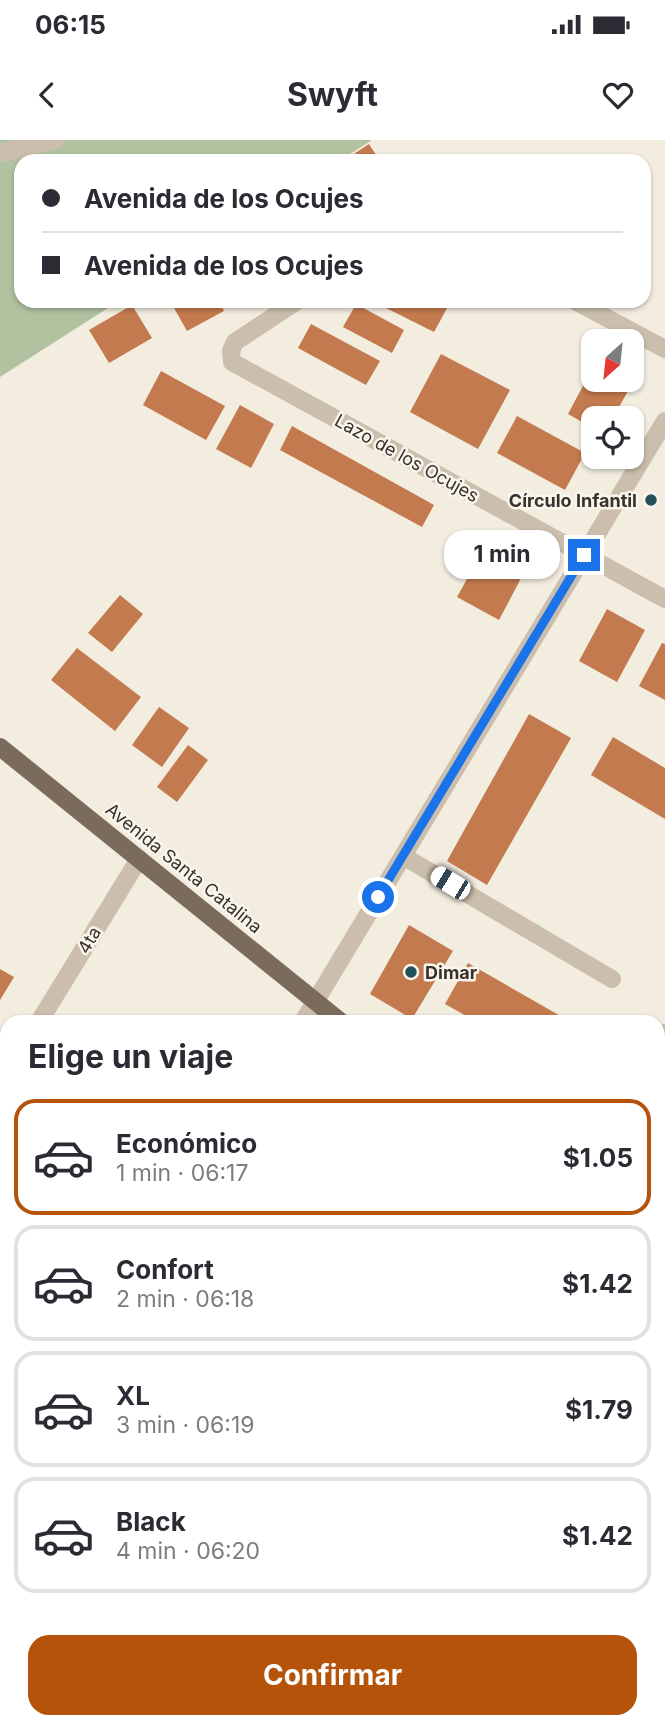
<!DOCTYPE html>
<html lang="es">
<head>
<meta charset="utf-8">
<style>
	body { margin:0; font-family:Inter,sans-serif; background:#f2f2f3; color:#2b2b33; height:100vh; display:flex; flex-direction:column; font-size:26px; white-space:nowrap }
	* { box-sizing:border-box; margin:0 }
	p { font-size:23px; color:#7c7c81 }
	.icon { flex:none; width:38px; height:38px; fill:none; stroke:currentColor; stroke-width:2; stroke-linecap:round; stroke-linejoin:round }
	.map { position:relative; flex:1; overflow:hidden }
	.sheet { position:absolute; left:0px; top:875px; width:665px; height:714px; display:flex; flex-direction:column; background:#fff; border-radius:21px 21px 0 0; box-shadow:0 2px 5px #0004 }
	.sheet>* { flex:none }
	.guide { position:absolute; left:14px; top:14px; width:637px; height:154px; border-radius:21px; box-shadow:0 2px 5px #0004; display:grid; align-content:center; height:154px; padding:0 28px; background:#fff }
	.needle { width:46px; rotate:207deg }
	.tools { position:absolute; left:581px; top:189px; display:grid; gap:14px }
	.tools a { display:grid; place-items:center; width:63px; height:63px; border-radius:14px; background:#fff; box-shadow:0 2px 5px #0004; font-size:35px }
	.end { position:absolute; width:32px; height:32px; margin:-16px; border:9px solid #1a73e8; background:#fff; box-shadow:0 0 0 4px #fff }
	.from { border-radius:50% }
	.bubble { position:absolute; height:49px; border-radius:21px; background:#fff; box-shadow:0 2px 5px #0004; font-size:23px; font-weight:700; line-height:49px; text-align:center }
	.car { position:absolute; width:21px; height:42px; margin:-21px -10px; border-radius:9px; box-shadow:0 0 5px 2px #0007; background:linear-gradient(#fff 24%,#345 0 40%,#fff 0 76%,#345 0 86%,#fff 0) }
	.guide b { display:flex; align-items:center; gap:24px; height:66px; font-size:26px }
	.guide b+b { border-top:2px solid #e1e1e2 }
	.guide i { width:18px; height:18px; background:#2b2b33 }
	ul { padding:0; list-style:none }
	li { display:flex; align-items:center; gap:21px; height:116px; margin:0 14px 10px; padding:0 14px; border:4px solid #e1e1e2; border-radius:21px }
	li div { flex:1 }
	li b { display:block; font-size:26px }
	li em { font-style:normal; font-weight:700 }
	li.selected { border-color:#b45309 }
	li>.icon { width:63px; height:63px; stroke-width:1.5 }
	h2 { padding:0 28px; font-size:32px; line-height:84px }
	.primary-button { display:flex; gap:14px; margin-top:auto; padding:14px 28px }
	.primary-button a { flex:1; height:80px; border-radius:21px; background:#b45309; color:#fff; font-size:28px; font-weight:700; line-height:80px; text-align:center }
	.status { display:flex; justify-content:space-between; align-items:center; height:49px; padding:0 35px; background:#fff; direction:ltr }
	.status svg { height:19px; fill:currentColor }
	header { display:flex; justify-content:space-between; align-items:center; height:91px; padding:0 28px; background:#fff; font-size:32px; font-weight:700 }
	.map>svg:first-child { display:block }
</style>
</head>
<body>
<div class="status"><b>06:15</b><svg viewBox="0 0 49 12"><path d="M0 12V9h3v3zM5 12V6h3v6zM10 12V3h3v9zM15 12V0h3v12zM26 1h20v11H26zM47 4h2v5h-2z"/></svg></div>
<header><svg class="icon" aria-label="back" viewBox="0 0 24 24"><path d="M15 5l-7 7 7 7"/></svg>Swyft<svg class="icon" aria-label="heart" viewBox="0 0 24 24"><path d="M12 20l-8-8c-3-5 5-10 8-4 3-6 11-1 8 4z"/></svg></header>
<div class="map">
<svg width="665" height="1589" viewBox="0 0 665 1589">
	<rect width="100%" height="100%" fill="#f3ede0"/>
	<g fill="#b2c2a0">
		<path d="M0,0H372L339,21H21V161H119L0,237Z"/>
		<path d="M665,1359V1589H522L527,1582H658V1370Z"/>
		<path d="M7,1376V1582H136L132,1589H0V1388Z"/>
	</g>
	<g fill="#c37a4e">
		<path d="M369,4L380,21H343Z"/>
		<path d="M170,161H219L224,171L187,191Z"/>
		<path d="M380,161H451L434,192L378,164Z"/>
		<path d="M356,164L404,190L392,213L343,187Z"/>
		<path d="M132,165L152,198L109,223L89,190Z"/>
		<path d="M311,184L380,221L366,245L298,208Z"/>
		<path d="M441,214L510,250L478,309L410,272Z"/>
		<path d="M593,227V240H634L613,278H593V288L568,274Z"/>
		<path d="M161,231L225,266L206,300L143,265Z"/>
		<path d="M240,265L274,284L251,328L216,309Z"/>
		<path d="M517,276L585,313L565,350L497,313Z"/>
		<path d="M292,286L434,365L422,387L280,310Z"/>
		<path d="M487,403L528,425L499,480L457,457Z"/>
		<path d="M120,455L143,474L112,512L88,493Z"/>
		<path d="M607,469L645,490L617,542L579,521Z"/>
		<path d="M662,503L665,504V560L639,546Z"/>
		<path d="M77,508L141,557L115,591L51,540Z"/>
		<path d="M159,567L189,588L162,627L132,605Z"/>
		<path d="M529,574L571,598L487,745L447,721Z"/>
		<path d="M613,597L665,628V679L591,635Z"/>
		<path d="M188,605L208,620L177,662L157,647Z"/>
		<path d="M409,785L453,811L412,879L370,854Z"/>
		<path d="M468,823L571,882H477L445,864Z"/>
		<path d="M0,829L14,837L0,860Z"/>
		<path d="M665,912V1033L658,1027V924Z"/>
		<path d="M7,955V1076L4,1074L0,1080V966Z"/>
		<path d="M0,1113L7,1117V1145L0,1141Z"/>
		<path d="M0,1163L3,1165L2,1167L7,1170V1216L0,1228Z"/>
		<path d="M7,1231V1264L0,1259V1243Z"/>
		<path d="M177,1582H224L229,1585L227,1589H189Z"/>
		<path d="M233,1582H278L275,1589H246Z"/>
		<path d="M353,1582H408L406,1585L403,1584L400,1589H357L351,1585Z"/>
	</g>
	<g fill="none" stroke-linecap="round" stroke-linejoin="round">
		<g stroke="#b7a996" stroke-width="4.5" stroke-dasharray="3.5 3.5" stroke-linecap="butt">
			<path d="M0,1536L7,1533"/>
			<path d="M85,1589L95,1582"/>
			<path d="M110,1589L112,1585L110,1582"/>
		</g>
		<g stroke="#cbbeac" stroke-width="18">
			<path d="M0,13L55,0"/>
			<path d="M297,161L235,202L231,211L232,222L665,459"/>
			<path d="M575,161L665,209"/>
			<path d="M403,716L612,839"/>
			<path d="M39,882L139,719"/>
			<path d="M303,882L665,281"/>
			<path d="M658,905L665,893"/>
			<path d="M0,946L7,935"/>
			<path d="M0,1275L7,1279"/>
			<path d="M0,1371L7,1360"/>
			<path d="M153,1589L157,1582"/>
		</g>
		<g stroke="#7b6b5c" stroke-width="18">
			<path d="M0,607L341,882"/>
			<path d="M658,1142L665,1148"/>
			<path d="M658,1312L665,1300"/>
			<path d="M488,1589L492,1582"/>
		</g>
	</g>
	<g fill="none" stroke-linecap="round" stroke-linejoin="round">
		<path stroke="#1a73e8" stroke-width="9" d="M378,757L584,415"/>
	</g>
	<g fill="#214f5a" stroke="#faf6ed" stroke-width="2.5">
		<circle cx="651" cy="360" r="7"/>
		<circle cx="411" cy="832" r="7"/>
	</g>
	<g text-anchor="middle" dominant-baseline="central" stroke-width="5" stroke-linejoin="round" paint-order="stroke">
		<g font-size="18" fill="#39312b" stroke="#faf6ed">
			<text transform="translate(407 318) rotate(29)">Lazo de los Ocujes</text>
			<text transform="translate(184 728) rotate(39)">Avenida Santa Catalina</text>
			<text transform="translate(89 800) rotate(-59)">4ta</text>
		</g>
		<g font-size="18" font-weight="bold" fill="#39312b" stroke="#faf6ed" text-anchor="end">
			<text x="637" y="360">Círculo Infantil</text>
			<text x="425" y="832" text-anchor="start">Dimar</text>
		</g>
	</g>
</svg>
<div class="tools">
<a><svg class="needle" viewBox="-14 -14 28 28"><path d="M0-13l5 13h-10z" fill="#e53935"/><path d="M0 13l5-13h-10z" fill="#7c7c81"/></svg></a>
<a><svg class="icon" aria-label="locate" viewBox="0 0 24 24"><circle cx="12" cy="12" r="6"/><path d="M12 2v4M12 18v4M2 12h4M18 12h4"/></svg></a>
</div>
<i class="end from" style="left:378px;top:757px"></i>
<i class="end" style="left:584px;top:415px"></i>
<div class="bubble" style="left:444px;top:390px;width:116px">1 min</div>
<i class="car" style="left:450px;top:743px;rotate:301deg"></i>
<div class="guide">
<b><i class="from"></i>Avenida de los Ocujes</b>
<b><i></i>Avenida de los Ocujes</b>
</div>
<section class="sheet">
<h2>Elige un viaje</h2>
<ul>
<li class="selected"><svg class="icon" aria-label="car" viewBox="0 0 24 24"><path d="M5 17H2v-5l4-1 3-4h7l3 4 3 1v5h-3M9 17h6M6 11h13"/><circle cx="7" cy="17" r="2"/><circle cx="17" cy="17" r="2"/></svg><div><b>Económico</b><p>1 min · 06:17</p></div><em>$1.05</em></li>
<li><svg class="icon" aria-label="car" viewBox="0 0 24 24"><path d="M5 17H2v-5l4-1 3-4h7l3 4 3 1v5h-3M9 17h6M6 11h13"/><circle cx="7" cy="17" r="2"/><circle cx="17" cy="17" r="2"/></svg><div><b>Confort</b><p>2 min · 06:18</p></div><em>$1.42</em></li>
<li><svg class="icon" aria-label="car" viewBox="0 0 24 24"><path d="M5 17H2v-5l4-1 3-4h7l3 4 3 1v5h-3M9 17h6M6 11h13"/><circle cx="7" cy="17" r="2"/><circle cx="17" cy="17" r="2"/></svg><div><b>XL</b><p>3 min · 06:19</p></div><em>$1.79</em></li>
<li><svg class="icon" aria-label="car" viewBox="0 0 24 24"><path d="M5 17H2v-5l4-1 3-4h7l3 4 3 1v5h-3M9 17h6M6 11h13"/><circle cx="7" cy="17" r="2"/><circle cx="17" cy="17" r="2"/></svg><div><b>Black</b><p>4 min · 06:20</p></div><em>$1.42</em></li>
</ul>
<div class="primary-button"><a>Confirmar</a></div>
</section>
</div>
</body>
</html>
